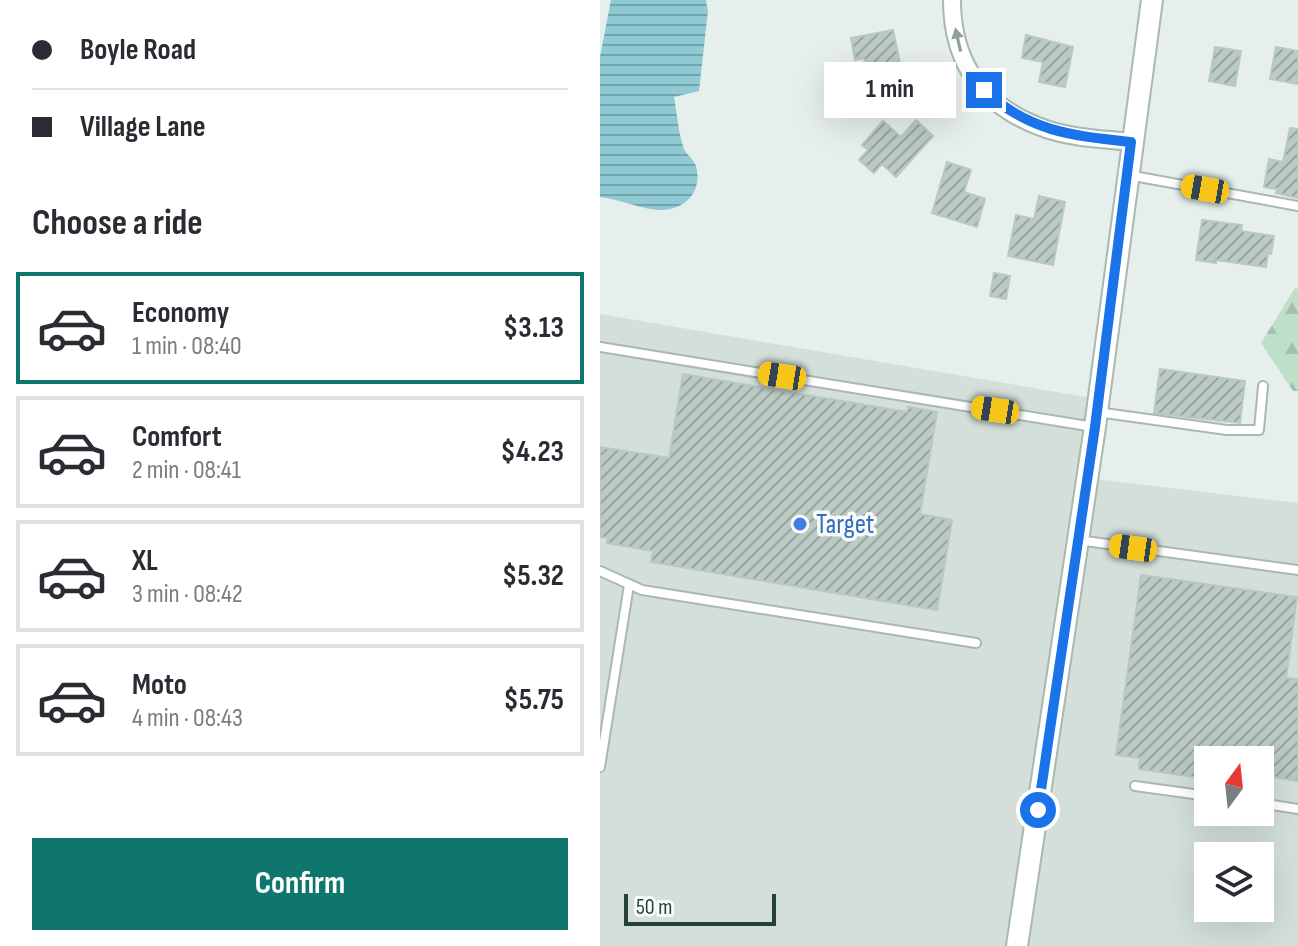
<!DOCTYPE html>
<html lang="en">
<head>
<meta charset="utf-8">
<style>
	body { margin:0; font-family:"Sofia Sans Condensed",sans-serif; background:#f2f2f3; color:#2b2b33; height:100vh; display:flex; flex-direction:column; font-size:30px; white-space:nowrap }
	* { box-sizing:border-box; margin:0 }
	p { font-size:26px; color:#7c7c81 }
	.icon { flex:none; width:44px; height:44px; fill:none; stroke:currentColor; stroke-width:2; stroke-linecap:round; stroke-linejoin:round }
	.map { position:relative; flex:1; overflow:hidden }
	.drawer { display:flex; flex-direction:column; background:#fff; width:600px }
	.drawer>* { flex:none }
	.guide { display:grid; align-content:center; height:176px; padding:0 32px; background:#fff }
	.needle { width:52px; rotate:15deg }
	.fabs { position:absolute; left:594px; top:746px; display:grid; gap:16px }
	.fabs a { display:grid; place-items:center; width:80px; height:80px; border-radius:0px; background:#fff; box-shadow:0 8px 32px #0002; font-size:40px }
	.scale { position:absolute; left:24px; bottom:20px; width:152px; box-sizing:border-box; padding-left:8px; border:4px solid #24423a; border-top:0; font-size:22px; line-height:28px; white-space:nowrap; color:#24423a; -webkit-text-stroke:6px #f7fbf9; paint-order:stroke }
	.end { position:absolute; width:36px; height:36px; margin:-18px; border:10px solid #1a73e8; background:#fff; box-shadow:0 0 0 4px #fff }
	.from { border-radius:50% }
	.bubble { position:absolute; height:56px; border-radius:0px; background:#fff; box-shadow:0 8px 32px #0002; font-size:26px; font-weight:700; line-height:56px; text-align:center }
	.car { position:absolute; width:24px; height:48px; margin:-24px -12px; border-radius:10px; box-shadow:0 0 6px 2px #0007; background:linear-gradient(#f5c518 24%,#345 0 40%,#f5c518 0 76%,#345 0 86%,#f5c518 0) }
	.guide b { display:flex; align-items:center; gap:28px; height:76px; font-size:30px }
	.guide b+b { border-top:2px solid #e1e1e2 }
	.guide i { width:20px; height:20px; background:#2b2b33 }
	ul { padding:0; list-style:none }
	li { display:flex; align-items:center; gap:24px; height:112px; margin:0 16px 12px; padding:0 16px; border:4px solid #e1e1e2; border-radius:0px }
	li div { flex:1 }
	li b { display:block; font-size:30px }
	li em { font-style:normal; font-weight:700 }
	li.selected { border-color:#0f766e }
	li>.icon { width:72px; height:72px; stroke-width:1.5 }
	h2 { padding:0 32px; font-size:36px; line-height:96px }
	.cta { display:flex; gap:16px; margin-top:auto; padding:16px 32px }
	.cta a { flex:1; height:92px; border-radius:0px; background:#0f766e; color:#fff; font-size:32px; font-weight:700; line-height:92px; text-align:center }
	main { display:flex; flex:1; min-height:0 }
	.map>svg:first-child { display:block }
</style>
</head>
<body>
<main>
<section class="drawer">
<div class="guide">
<b><i class="from"></i>Boyle Road</b>
<b><i></i>Village Lane</b>
</div>
<h2>Choose a ride</h2>
<ul>
<li class="selected"><svg class="icon" aria-label="car" viewBox="0 0 24 24"><path d="M5 17H2v-5l4-1 3-4h7l3 4 3 1v5h-3M9 17h6M6 11h13"/><circle cx="7" cy="17" r="2"/><circle cx="17" cy="17" r="2"/></svg><div><b>Economy</b><p>1 min · 08:40</p></div><em>$3.13</em></li>
<li><svg class="icon" aria-label="car" viewBox="0 0 24 24"><path d="M5 17H2v-5l4-1 3-4h7l3 4 3 1v5h-3M9 17h6M6 11h13"/><circle cx="7" cy="17" r="2"/><circle cx="17" cy="17" r="2"/></svg><div><b>Comfort</b><p>2 min · 08:41</p></div><em>$4.23</em></li>
<li><svg class="icon" aria-label="car" viewBox="0 0 24 24"><path d="M5 17H2v-5l4-1 3-4h7l3 4 3 1v5h-3M9 17h6M6 11h13"/><circle cx="7" cy="17" r="2"/><circle cx="17" cy="17" r="2"/></svg><div><b>XL</b><p>3 min · 08:42</p></div><em>$5.32</em></li>
<li><svg class="icon" aria-label="car" viewBox="0 0 24 24"><path d="M5 17H2v-5l4-1 3-4h7l3 4 3 1v5h-3M9 17h6M6 11h13"/><circle cx="7" cy="17" r="2"/><circle cx="17" cy="17" r="2"/></svg><div><b>Moto</b><p>4 min · 08:43</p></div><em>$5.75</em></li>
</ul>
<div class="cta"><a>Confirm</a></div>
</section>
<div class="map">
<svg width="698" height="946" viewBox="0 0 698 946">
	<defs>
		<pattern id="forest-firs" width="22" height="20" patternUnits="userSpaceOnUse" patternTransform="scale(2)"><rect width="22" height="20" fill="#bfe0c8"/><path d="M5 1l3.5 6h-7zM16 11l3.5 6h-7z" fill="#a4c1ad"/></pattern>
		<pattern id="water-rules" width="6" height="5" patternUnits="userSpaceOnUse" patternTransform="scale(2)"><rect width="6" height="5" fill="#8ec9d4"/><path d="M0 2.5h6" fill="none" stroke="#74a5ad"/></pattern>
		<pattern id="building-hatch" width="6" height="6" patternUnits="userSpaceOnUse" patternTransform="scale(2)"><rect width="6" height="6" fill="#bbcac4"/><path d="M-1 1l2-2M0 6l6-6M5 7l2-2" fill="none" stroke="#98a6a0"/></pattern>
	</defs>
	<rect width="100%" height="100%" fill="#e6efeb"/>
	<path fill="#d4dfda" fill-rule="evenodd" d="M0,314L498,399L486,478L698,503V946H0ZM608,760H660V812H608ZM608,856H660V908H608Z"/>
	<path fill="url(#forest-firs)" d="M695,288L698,289V391H693L661,343Z"/>
	<path fill="url(#water-rules)" d="M11,0H106L108,11L99,91L74,97C77,113 78,130 83,146C85,154 93,158 96,166C103,192 85,210 60,210C43,210 20,199 0,197V57Z"/>
	<g fill="url(#building-hatch)" stroke="#b8c9c2" stroke-width="2">
		<path d="M293,30L302,73L268,80L264,58L255,60L251,38Z"/>
		<path d="M426,35L473,47L465,87L439,82L443,62L422,58Z"/>
		<path d="M615,47L641,51L635,86L609,81Z"/>
		<path d="M676,47L698,51V84L670,79Z"/>
		<path d="M316,120L333,136L296,177L282,164L274,173L259,160L268,150L262,145L283,121L301,137Z"/>
		<path d="M690,128L698,129V198L676,193L677,189L664,187L669,159L683,162Z"/>
		<path d="M347,162L371,170L364,192L385,199L377,227L332,213Z"/>
		<path d="M439,196L465,202L453,265L408,256L416,215L434,219Z"/>
		<path d="M602,220L642,225L641,231L674,236L671,254L668,253L666,267L616,260V263L596,260Z"/>
		<path d="M394,273L410,276L406,299L390,296Z"/>
		<path d="M560,369L645,381L640,423L554,413Z"/>
		<path d="M83,374L307,412L308,407L337,412L320,514L352,520L337,610L51,562L53,551L7,543L8,538L0,537V447L69,458Z"/>
		<path d="M541,575L697,597L686,678L698,679V781L660,775V760H608V779L539,769L540,758L516,755Z"/>
	</g>
	<g fill="none" stroke-linecap="round" stroke-linejoin="round">
		<g stroke="#a8b8b2" stroke-width="12">
			<g id="service">
				<path d="M528,175L698,206"/>
				<path d="M0,347L494,427"/>
				<path d="M497,412L627,430H659L663,386"/>
				<path d="M478,540L698,570"/>
				<path d="M0,571L42,590L376,643"/>
				<path d="M0,767L29,585"/>
				<path d="M535,786L608,796"/>
				<path d="M660,803L698,809"/>
			</g>
		</g>
		<g stroke="#a8b8b2" stroke-width="20">
			<path id="minor" d="M352,0C352,65 385,108 446,129C473,138 503,139 531,142"/>
		</g>
		<g stroke="#a8b8b2" stroke-width="24">
			<path id="tertiary" d="M417,946L495,427L552,0"/>
		</g>
		<use href="#service" stroke="#fff" stroke-width="8"/>
		<use href="#minor" stroke="#fff" stroke-width="16"/>
		<use href="#tertiary" stroke="#fff" stroke-width="20"/>
	</g>
	<defs><path id="oneway-solid" d="M-6-.8H1V-3.2L6.5 0L1 3.2V.8H-6Z" transform="scale(2)"/></defs>
	<use fill="#92a09c" href="#oneway-solid" transform="translate(358 40) rotate(-103)"/>
	<g fill="none" stroke-linecap="round" stroke-linejoin="round">
		<path stroke="#1a73e8" stroke-width="10" d="M384,90C429,132 474,136 531,142L495,427L438,810"/>
	</g>
	<circle fill="#3f7fe0" stroke="#f7fbf9" stroke-width="3" cx="200" cy="524" r="8"/>
	<g text-anchor="middle" dominant-baseline="central" stroke-width="7" stroke-linejoin="round" paint-order="stroke">
		<g font-size="28" fill="#366cbe" stroke="#f7fbf9" text-anchor="start">
			<text x="216" y="524">Target</text>
		</g>
	</g>
</svg>
<div class="fabs">
<a><svg class="needle" viewBox="-14 -14 28 28"><path d="M0-13l5 13h-10z" fill="#e53935"/><path d="M0 13l5-13h-10z" fill="#7c7c81"/></svg></a>
<a><svg class="icon" aria-label="layers" viewBox="0 0 24 24"><path d="M12 4l9 5-9 5-9-5zM3 14l9 5 9-5"/></svg></a>
</div>
<div class="scale">50 m</div>
<i class="end from" style="left:438px;top:810px"></i>
<i class="end" style="left:384px;top:90px"></i>
<div class="bubble" style="left:224px;top:62px;width:132px">1 min</div>
<i class="car" style="left:605px;top:189px;rotate:280deg"></i>
<i class="car" style="left:182px;top:376px;rotate:279deg"></i>
<i class="car" style="left:395px;top:410px;rotate:279deg"></i>
<i class="car" style="left:533px;top:548px;rotate:278deg"></i>
</div>
</main>
</body>
</html>
